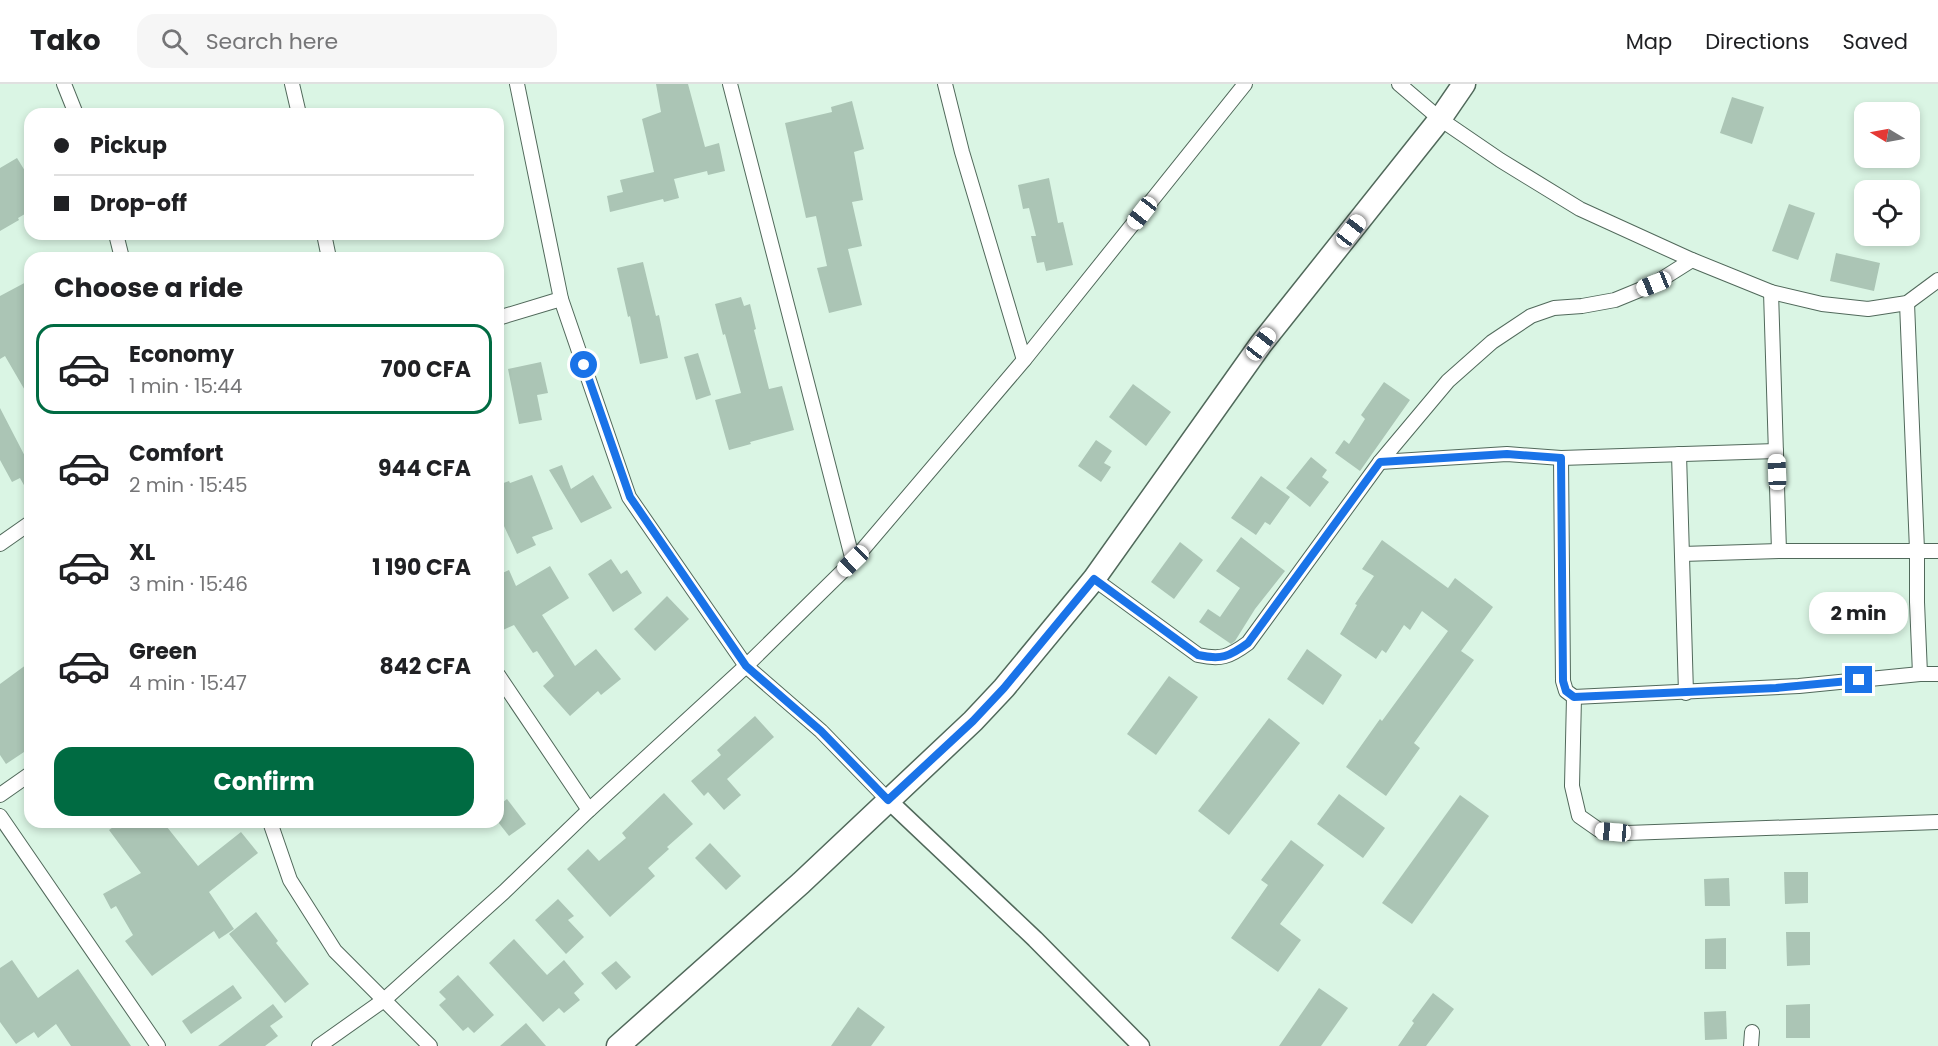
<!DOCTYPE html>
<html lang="en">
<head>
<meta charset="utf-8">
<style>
	body { margin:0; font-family:Poppins,sans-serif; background:#f6f6f6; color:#202124; height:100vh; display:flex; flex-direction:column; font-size:22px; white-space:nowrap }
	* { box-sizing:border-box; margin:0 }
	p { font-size:20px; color:#757577 }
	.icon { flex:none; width:33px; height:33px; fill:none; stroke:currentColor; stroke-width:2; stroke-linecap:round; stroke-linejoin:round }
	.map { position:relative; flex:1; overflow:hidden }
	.side { position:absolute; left:24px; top:168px; width:480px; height:576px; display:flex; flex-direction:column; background:#fff; border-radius:18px; box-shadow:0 3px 9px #0003 }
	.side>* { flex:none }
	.banner { position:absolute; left:24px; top:24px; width:480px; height:132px; border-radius:18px; box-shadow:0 3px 9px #0003; display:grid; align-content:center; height:132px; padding:0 30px; background:#fff }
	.needle { width:39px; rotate:280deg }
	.buttons { position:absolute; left:1854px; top:18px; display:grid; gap:12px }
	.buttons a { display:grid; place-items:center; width:66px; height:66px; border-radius:12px; background:#fff; box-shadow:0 3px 9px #0003; font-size:30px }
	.end { position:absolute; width:27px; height:27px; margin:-14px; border:8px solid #1a73e8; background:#fff; box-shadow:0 0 0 3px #fff }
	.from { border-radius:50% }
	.bubble { position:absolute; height:42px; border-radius:18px; background:#fff; box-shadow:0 3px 9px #0003; font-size:20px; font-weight:700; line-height:42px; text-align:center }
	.car { position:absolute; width:18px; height:36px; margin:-18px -9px; border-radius:8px; box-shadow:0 0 4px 2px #0007; background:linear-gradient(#fff 24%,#345 0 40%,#fff 0 76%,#345 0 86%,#fff 0) }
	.banner b { display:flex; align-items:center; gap:21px; height:57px; font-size:22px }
	.banner b+b { border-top:2px solid #e0e0e0 }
	.banner i { width:15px; height:15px; background:#202124 }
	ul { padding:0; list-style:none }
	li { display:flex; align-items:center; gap:18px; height:90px; margin:0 12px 9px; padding:0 18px; border:3px solid transparent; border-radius:18px }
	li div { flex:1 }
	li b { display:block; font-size:22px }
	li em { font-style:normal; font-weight:700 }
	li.selected { border-color:#006b42 }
	li>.icon { width:54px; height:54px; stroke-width:1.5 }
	h2 { padding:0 30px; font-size:27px; line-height:72px }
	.cta { display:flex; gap:12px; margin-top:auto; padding:12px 30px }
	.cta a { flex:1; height:69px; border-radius:18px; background:#006b42; color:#fff; font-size:24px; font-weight:700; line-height:69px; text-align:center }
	header { display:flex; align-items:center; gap:36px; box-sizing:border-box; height:84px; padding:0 30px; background:#fff; border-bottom:2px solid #e0e0e0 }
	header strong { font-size:28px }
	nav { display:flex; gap:33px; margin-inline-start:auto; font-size:21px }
	.search { width:420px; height:54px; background:#f6f6f6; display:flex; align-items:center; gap:15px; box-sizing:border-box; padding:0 21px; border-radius:18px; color:#757577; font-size:22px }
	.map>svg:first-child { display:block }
</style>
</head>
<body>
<header>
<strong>Tako</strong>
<div class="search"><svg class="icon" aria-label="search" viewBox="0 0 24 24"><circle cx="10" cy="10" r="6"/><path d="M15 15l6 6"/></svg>Search here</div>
<nav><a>Map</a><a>Directions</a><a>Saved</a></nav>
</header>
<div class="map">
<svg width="1938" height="962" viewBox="0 0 1938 962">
	<rect width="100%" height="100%" fill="#daf5e4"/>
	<g fill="#abc5b5">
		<path d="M656,0H688L705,63L719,59L725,87L708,91L707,87L674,95L679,114L664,118L663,115L610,128L607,112L623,108L620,96L654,88L642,35L661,28Z"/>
		<path d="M1732,13L1764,23L1752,60L1720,49Z"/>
		<path d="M852,17L864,65L854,68L863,116L852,118L862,162L848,165L862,221L829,229L817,184L827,182L816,132L806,134L785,39L832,28L831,23Z"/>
		<path d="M17,74L30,95V127L18,134L19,136L0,147V84Z"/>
		<path d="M1049,94L1058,139L1063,138L1073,181L1046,187L1044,178L1037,179L1031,152H1036L1029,124L1023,125L1018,101Z"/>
		<path d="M1789,120L1815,129L1798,176L1772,167Z"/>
		<path d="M1836,169L1880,179L1874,207L1830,197Z"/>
		<path d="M643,178L656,232L659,231L668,274L640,280L630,232L628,233L617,184Z"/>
		<path d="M30,196V315L5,272L0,275V212Z"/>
		<path d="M741,213L744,222L750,220L756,245L754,246L769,305L782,302L794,346L750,358L751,360L729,366L715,316L741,309L725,250L723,251L715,220Z"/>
		<path d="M698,269L711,311L696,316L684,273Z"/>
		<path d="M541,278L548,309L537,311L542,336L519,340L508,285Z"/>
		<path d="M1384,298L1410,316L1360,387L1335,369L1344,356L1349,360L1365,335L1361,331Z"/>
		<path d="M1133,300L1171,328L1146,362L1109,333Z"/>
		<path d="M0,324L30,382V412L20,394L12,398L0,376Z"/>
		<path d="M1096,356L1112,367L1104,379L1111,383L1101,398L1078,382Z"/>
		<path d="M1311,373L1327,386L1322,393L1329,398L1310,423L1286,404Z"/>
		<path d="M562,381L571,405L593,391L612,424L581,439L549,386Z"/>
		<path d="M532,391L553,445L532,453L536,461L517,470L498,429V401L509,397L510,399Z"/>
		<path d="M1261,392L1290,413L1270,441L1265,438L1256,451L1231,434Z"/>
		<path d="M1241,453L1285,487L1255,525L1235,557L1231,560L1199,538L1208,525L1220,533L1240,504L1216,487Z"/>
		<path d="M1382,456L1448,504L1455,494L1493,523L1461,567L1474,576L1414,659L1420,664L1386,712L1346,683L1380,635L1382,637L1448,547L1422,527L1410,546L1404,541L1386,569L1382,566L1376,575L1340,550L1357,521L1355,520L1374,492L1362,485Z"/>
		<path d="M1180,458L1203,476L1174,515L1151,498Z"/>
		<path d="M611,475L621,490L627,486L642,509L613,528L588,490Z"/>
		<path d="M550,482L569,514L542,531L575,582L596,565L621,595L601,611L598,607L570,632L543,602L554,592L537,567L533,569L514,541L503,546L498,536V491L509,486L516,502Z"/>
		<path d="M667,512L689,535L655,567L634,545Z"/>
		<path d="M1307,565L1342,591L1323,621L1287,595Z"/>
		<path d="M30,578V664L6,680L0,671V600Z"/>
		<path d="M1169,592L1198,613L1156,671L1127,650Z"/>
		<path d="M755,632L774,653L727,695L741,711L724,726L708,708L704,712L691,697L721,671L717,666Z"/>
		<path d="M1269,634L1300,659L1229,751L1198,727Z"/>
		<path d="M664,709L693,740L667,763L669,765L648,784L655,792L610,833L567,785L588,765L599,777L626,754L622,749Z"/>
		<path d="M1339,710L1385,744L1363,774L1317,740Z"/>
		<path d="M1460,711L1489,732L1412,840L1382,819Z"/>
		<path d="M507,715L526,740L509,752L498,738V722Z"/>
		<path d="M120,738H163L198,782L241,748L258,769L209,808L234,845L219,855L214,847L152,892L125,857L133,851L116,822L111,825L103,810L141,789L109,746Z"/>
		<path d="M1291,756L1324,781L1280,840L1301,856L1278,888L1231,854L1268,801L1261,796Z"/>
		<path d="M710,759L741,792L726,806L695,774Z"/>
		<path d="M1784,788H1808V819L1785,820Z"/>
		<path d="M1729,794L1730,822H1705L1704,795Z"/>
		<path d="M558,815L574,832L568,836L584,853L566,870L535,836Z"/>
		<path d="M256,828L278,857L276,859L309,900L285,919L229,850Z"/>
		<path d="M1786,848H1810V881L1787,882Z"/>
		<path d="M1726,854V885H1705V855Z"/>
		<path d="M514,855L547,891L564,876L584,900L574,909L580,916L564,929L559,924L543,938L489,879Z"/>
		<path d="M12,876L38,914L78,885L131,962H71L56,940L38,954L34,948L16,960L0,938V884Z"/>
		<path d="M616,877L631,893L616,906L601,889Z"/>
		<path d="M458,891L494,931L474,949L468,943L463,947L439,921L446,915L439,908Z"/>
		<path d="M233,901L242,914L191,950L182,937Z"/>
		<path d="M1319,904L1348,924L1321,962H1279Z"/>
		<path d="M1433,909L1454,925L1426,962H1398L1414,939L1412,937Z"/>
		<path d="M273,920L283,933L270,942L278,952L265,962H218Z"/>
		<path d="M1810,920V954H1786V921Z"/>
		<path d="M858,923L885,943L871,962H831Z"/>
		<path d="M1726,927L1727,955L1705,956L1704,928Z"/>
		<path d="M526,939L546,962H500Z"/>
	</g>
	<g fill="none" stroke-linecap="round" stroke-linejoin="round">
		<g stroke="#51695b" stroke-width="16">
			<g id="minor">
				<path d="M64,0L76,30"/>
				<path d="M292,0L299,30"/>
				<path d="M517,0L561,215L629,413L746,582L821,647L888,716"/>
				<path d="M730,0L853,477"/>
				<path d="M945,0L962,68L1024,276"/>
				<path d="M1399,0L1440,35L1500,76L1580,125L1692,176L1771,208L1822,220L1868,225L1907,219L1938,196"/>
				<path d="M116,150L122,174"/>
				<path d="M324,150L329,174"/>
				<path d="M1771,208L1779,467"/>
				<path d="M1907,219L1917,466V518L1920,590"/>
				<path d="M498,234L561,215"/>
				<path d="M1679,370L1686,609"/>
				<path d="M1561,374L1563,597L1566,607L1574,613L1799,602L1920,590H1938"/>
				<path d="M1380,378L1507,370L1561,374L1776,367"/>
				<path d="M0,460L30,439"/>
				<path d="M1682,470L1779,467H1938"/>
				<path d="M1094,495L1198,571C1221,576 1229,573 1248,559L1380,378L1448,297L1492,258L1531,232L1554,224L1582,222L1615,216L1654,200L1692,176"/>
				<path d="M498,591L589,726"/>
				<path d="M1574,613L1572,702L1579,732L1599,746L1627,749L1938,738"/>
				<path d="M0,711L30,690"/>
				<path d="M0,732L158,962"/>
				<path d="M270,738L290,796L335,867L430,962"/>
				<path d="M319,962L384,916L504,808L589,726L746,582L853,477L1024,276L1245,0"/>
				<path d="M1751,962L1752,948"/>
			</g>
		</g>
		<g stroke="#51695b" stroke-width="19">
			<path id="tertiary" d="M888,716L1035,855L1141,962"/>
		</g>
		<g stroke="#51695b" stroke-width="25">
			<path id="primary" d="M618,962L801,799L973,637L1004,604L1094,495L1261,260L1440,35L1464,0"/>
		</g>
		<use href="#minor" stroke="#fff" stroke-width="14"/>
		<use href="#tertiary" stroke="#fff" stroke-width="16"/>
		<use href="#primary" stroke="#fff" stroke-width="22"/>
	</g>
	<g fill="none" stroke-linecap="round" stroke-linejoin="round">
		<path stroke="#1a73e8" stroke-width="8" d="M584,281L630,413L746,582L821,647L888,716L973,637L1004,604L1094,495L1198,571C1221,576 1229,573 1248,559L1380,378L1507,370L1561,374L1563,597L1566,607L1574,613L1776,604L1859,596"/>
	</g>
</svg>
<div class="buttons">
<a><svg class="needle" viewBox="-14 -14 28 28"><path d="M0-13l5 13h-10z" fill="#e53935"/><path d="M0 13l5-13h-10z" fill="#757577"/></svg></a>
<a><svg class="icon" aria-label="locate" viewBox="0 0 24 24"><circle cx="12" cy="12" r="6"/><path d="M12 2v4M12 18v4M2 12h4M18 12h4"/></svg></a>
</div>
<i class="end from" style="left:584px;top:281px"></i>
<i class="end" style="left:1859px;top:596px"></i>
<div class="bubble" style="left:1809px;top:508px;width:99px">2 min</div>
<i class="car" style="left:1142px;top:129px;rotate:218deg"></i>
<i class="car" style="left:1351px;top:147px;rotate:38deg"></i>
<i class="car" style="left:1654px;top:200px;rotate:248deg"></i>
<i class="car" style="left:1261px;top:260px;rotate:38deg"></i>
<i class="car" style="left:1777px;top:388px;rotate:358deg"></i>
<i class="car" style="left:853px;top:477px;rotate:226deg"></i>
<i class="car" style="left:1613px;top:748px;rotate:275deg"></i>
<div class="banner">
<b><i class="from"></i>Pickup</b>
<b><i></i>Drop-off</b>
</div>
<section class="side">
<h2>Choose a ride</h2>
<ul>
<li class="selected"><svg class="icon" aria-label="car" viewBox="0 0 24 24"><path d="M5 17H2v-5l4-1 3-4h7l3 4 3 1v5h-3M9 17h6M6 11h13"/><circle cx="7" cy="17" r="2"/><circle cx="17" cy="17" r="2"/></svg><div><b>Economy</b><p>1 min · 15:44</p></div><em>700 CFA</em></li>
<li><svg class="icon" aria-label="car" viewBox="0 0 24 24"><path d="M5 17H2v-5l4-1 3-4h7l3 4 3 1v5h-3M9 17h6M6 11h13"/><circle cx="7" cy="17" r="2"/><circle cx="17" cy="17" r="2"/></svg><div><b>Comfort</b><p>2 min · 15:45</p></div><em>944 CFA</em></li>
<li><svg class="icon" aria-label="car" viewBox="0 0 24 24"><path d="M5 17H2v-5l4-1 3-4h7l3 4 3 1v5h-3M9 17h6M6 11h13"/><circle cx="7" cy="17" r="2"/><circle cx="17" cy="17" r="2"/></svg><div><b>XL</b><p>3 min · 15:46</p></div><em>1 190 CFA</em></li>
<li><svg class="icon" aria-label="car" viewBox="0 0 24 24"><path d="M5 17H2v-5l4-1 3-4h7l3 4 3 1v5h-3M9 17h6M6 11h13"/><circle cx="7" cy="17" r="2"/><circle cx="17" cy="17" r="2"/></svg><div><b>Green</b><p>4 min · 15:47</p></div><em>842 CFA</em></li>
</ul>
<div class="cta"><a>Confirm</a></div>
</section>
</div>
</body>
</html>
